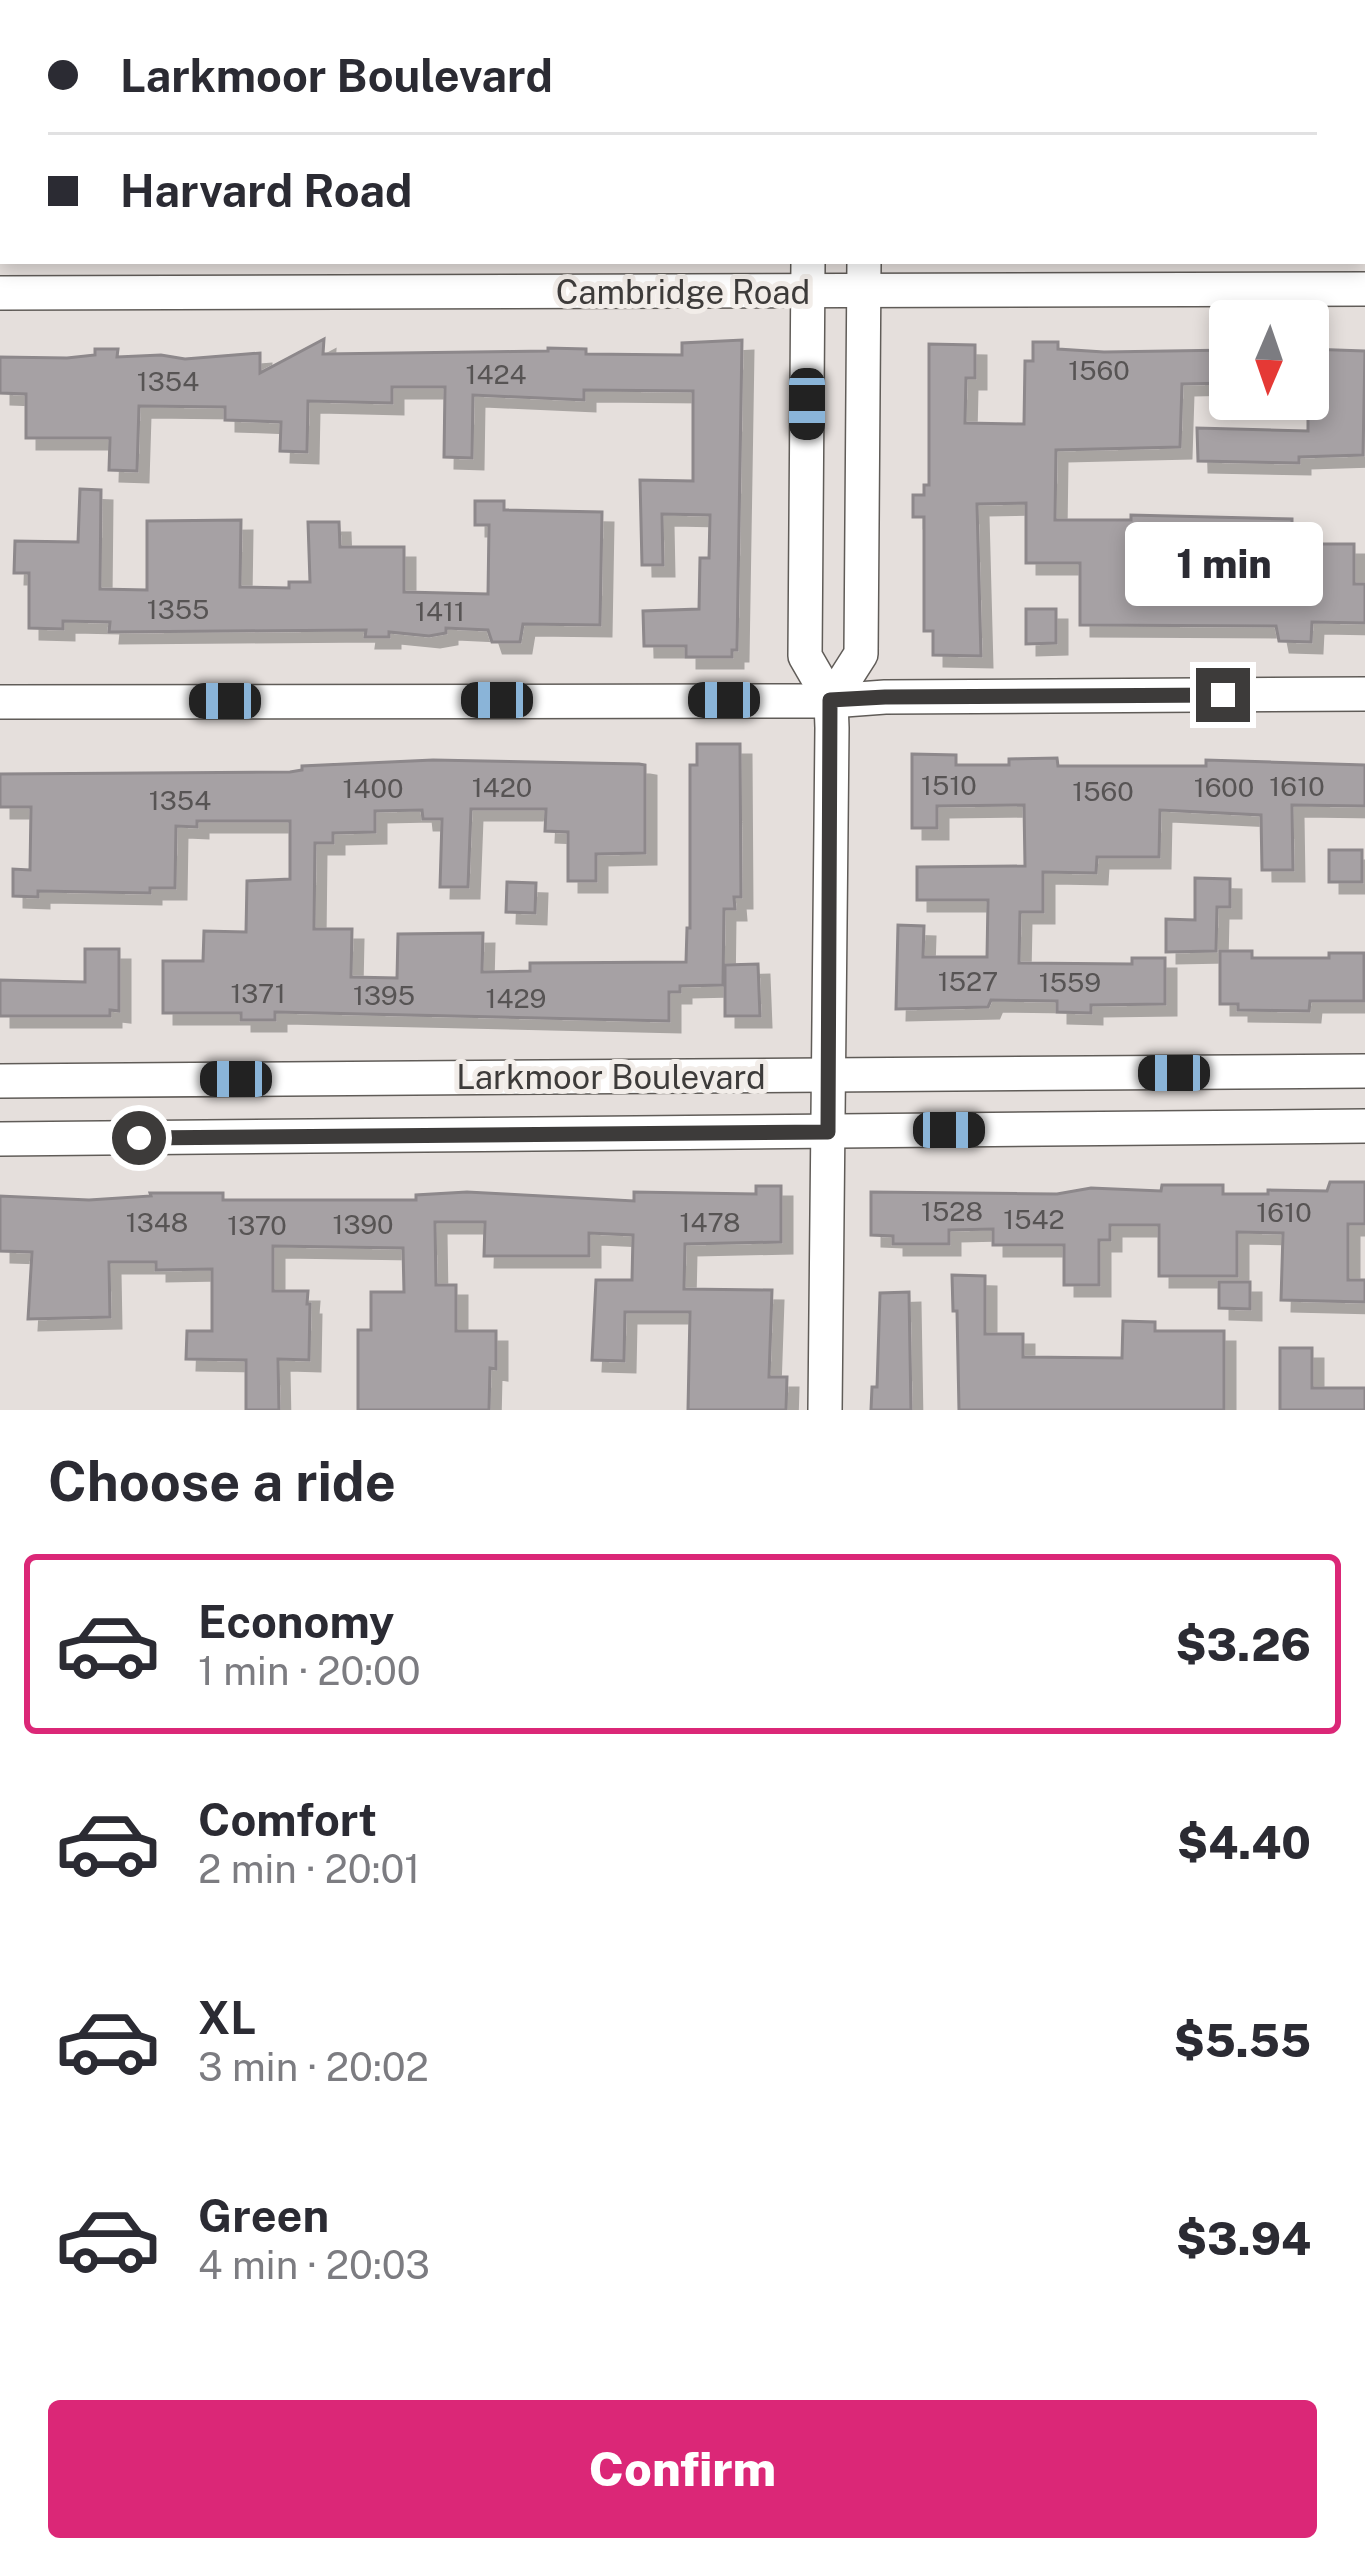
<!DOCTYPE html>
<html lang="en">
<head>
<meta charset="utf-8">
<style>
	body { margin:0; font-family:"Public Sans",sans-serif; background:#f7f7f7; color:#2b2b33; height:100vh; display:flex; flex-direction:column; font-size:45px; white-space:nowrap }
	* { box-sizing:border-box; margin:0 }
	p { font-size:39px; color:#7c7c81 }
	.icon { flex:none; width:66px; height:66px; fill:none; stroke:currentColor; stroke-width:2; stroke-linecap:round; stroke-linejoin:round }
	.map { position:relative; height:1410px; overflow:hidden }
	.details { display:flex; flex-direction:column; background:#fff; flex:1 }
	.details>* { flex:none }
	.guide { position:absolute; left:0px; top:0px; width:1365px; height:264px; box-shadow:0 6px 18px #0003; display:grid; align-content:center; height:264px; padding:0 48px; background:#fff }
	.needle { width:78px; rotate:182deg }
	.controls { position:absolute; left:1209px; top:300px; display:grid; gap:24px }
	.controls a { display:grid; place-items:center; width:120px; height:120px; border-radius:12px; background:#fff; box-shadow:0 6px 18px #0003; font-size:60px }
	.end { position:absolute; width:54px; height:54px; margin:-27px; border:15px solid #3d3b3a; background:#fff; box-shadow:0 0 0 6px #fff }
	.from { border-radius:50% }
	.bubble { position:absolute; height:84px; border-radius:12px; background:#fff; box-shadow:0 6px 18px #0003; font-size:39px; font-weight:800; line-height:84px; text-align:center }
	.car { position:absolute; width:36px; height:72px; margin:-36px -18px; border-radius:15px; box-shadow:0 0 9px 3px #0007; background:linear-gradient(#222 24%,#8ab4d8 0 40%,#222 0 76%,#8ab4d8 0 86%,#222 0) }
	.guide b { display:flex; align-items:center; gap:42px; height:114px; font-size:45px }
	.guide b+b { border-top:3px solid #e1e1e2 }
	.guide i { width:30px; height:30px; background:#2b2b33 }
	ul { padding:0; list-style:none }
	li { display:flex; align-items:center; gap:36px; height:180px; margin:0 24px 18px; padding:0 24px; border:6px solid transparent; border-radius:12px }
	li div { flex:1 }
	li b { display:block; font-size:45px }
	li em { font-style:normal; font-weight:800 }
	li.current { border-color:#db2777 }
	li>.icon { width:108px; height:108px; stroke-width:1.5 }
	h2 { padding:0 48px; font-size:54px; line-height:144px }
	.primary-button { display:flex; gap:24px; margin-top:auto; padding:24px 48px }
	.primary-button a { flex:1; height:138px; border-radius:12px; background:#db2777; color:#fff; font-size:48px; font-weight:800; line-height:138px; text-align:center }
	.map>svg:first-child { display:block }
</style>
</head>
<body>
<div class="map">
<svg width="1365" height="1410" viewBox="0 0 1365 1410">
	<defs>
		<filter id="shadow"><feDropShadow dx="11" dy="11" stdDeviation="0" flood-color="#0004"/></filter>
	</defs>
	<rect width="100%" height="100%" fill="#e5dfdc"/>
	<g fill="#a6a1a4" stroke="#8d888b" stroke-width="3" filter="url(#shadow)">
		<path d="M324,339L323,354L548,351V348L586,349V354L682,355V343L742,340L737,650H732V657H686V646H644L643,611L699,609L700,558H709L710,515L662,514L663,565H642L640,480L693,481V391L584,390V400L473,395L472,458L444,457L445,387H392V403L308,401L307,452L280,451L281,422L225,420V407L139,406L137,471L109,470L110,438H26V394L0,393V357L67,358L95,355V349H118L117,357L161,355L185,359L260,353V373Z"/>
		<path d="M1033,342H1058V349L1104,352L1230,350V383L1182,384L1180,447L1056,450L1055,520H1131V515L1292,519V544H1354V584H1365V623L1312,622L1311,642L1279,641L1276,626L1080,625V563H1026V503L977,504L981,656L933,655V631H924V517H913V495H924V485H929V344L975,345V378H966L965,423L1024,424L1025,361H1033Z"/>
		<path d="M1308,349L1365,351L1363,455L1299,457V463L1198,461L1197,428L1308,431Z"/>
		<path d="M80,489L101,490L100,589L147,590V521L241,520L240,587L289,588V582H310L308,522H339L340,547H404V592L488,594L489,525H475V501H504V510L602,512L600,625L523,624L520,642H492L488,630L446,628V633L429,636L389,632V637H365L366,630L109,632L110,622L63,621V629L29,628V573H14L15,541L78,542Z"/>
		<path d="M1026,609H1056V643L1026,644Z"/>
		<path d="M697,744H740L741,897H734L735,909H724L723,985L680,986V992H669V1021L275,1012V1020H241V1013H163V961H203L204,931L246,932L247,881L290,879V821H197V827L176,826L175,888H150V893L38,891V897L13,896V869L30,870L31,807H0V774L290,772L302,770V766L433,760L639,764L645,765V853L596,854V881H568V832L545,831L546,809H471L468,887H440L442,819H423L422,810L375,811V832L333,833V843H315L314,929H352L351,977L397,978L398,934L483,933L482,972L530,971V963L686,962L687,928H690V765H697Z"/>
		<path d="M912,754L956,755V765H1009V759L1057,758L1058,766H1206V760L1365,765V806L1292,805L1293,870H1262L1261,815L1160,810L1159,857H1097L1096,873L1043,872V912H1020L1019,963L1132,964V958H1165V1004L1091,1005V1013L1057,1012V1001L991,1000L988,1007L896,1009L898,925L924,926L923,957H987L988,900H917V867L1025,866L1024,805L937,806V828H912Z"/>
		<rect x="1329" y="850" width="33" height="32"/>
		<path d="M1195,878L1230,879V907H1217L1216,951L1166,952V919L1195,920Z"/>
		<path d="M507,882L536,883L535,913L506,912Z"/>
		<path d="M85,949H119V1011L110,1010V1016H0V980L85,982Z"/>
		<path d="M1220,951H1252V958H1329V953H1364V1001H1310L1309,1011L1238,1010V1004H1220Z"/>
		<path d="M758,964L760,1016H725V965Z"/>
		<path d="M1330,1182H1365V1224H1348V1280H1365V1302L1281,1300L1283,1233L1237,1232V1276H1159V1225H1110V1240H1099V1285H1064V1245H993V1229L949,1230V1244H893V1236L871,1235V1192L1057,1194L1091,1188L1161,1191L1162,1185H1223V1194H1268V1190L1327,1191Z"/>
		<path d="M756,1186H781V1242L685,1244L684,1289L772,1290L769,1377H787L786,1410H688L690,1312H625L624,1361L592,1360L596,1280H632L633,1235L589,1233V1256H484L485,1222H435L436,1285H456V1331H496V1369L490,1368L489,1410H358V1330H371V1292H404L403,1248L273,1246V1291H308L307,1304H310L309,1360L278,1359L279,1410H246V1360L186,1359L187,1331H212V1269L156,1270V1262H109L110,1317L28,1319L32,1252L0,1251V1196L89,1200L151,1196L150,1193H223V1200H416V1195L467,1192L634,1201V1192L756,1194Z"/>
		<path d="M952,1275L985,1276V1334H1023V1357L1122,1358L1123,1321L1155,1322V1331H1224V1410H959L957,1311H953Z"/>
		<path d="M1219,1282H1250V1309L1219,1308Z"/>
		<path d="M909,1292L911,1410H871L872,1387H877L880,1293Z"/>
		<path d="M1280,1348H1312V1388H1365V1410H1280Z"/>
	</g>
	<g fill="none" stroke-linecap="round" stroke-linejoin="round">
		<g stroke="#605c58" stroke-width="36">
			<g id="minor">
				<path d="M812,3V0"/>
				<path d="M865,3V0"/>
				<path d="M808,261L805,656L831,701L832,728L825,1410"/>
				<path d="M0,293L1365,289"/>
				<path d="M831,701L861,654L864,261"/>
				<path d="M0,702L831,701L885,697L1365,694"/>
				<path d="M0,1081L1365,1071"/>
				<path d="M0,1139L1365,1126"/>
			</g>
		</g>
		<path stroke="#898684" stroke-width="4.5" stroke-dasharray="9 6" stroke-linecap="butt" d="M384,3V0"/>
		<use href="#minor" stroke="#fff" stroke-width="33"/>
	</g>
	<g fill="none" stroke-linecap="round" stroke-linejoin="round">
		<path stroke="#3d3b3a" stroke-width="15" d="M139,1138L828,1132L830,700L885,697L1223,695"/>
	</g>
	<g text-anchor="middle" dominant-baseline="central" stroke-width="10" stroke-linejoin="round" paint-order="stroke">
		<g font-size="27" fill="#575454">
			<text x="1099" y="370">1560</text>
			<text x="496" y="374">1424</text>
			<text x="168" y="381">1354</text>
			<text x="178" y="609">1355</text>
			<text x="440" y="611">1411</text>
			<text x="949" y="785">1510</text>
			<text x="1297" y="786">1610</text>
			<text x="502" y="787">1420</text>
			<text x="1224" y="787">1600</text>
			<text x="373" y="788">1400</text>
			<text x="1103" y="791">1560</text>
			<text x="180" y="800">1354</text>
			<text x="968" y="981">1527</text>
			<text x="1070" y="982">1559</text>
			<text x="258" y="993">1371</text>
			<text x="384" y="995">1395</text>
			<text x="516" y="998">1429</text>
			<text x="952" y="1211">1528</text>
			<text x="1284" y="1212">1610</text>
			<text x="1034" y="1219">1542</text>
			<text x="157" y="1222">1348</text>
			<text x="710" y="1222">1478</text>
			<text x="363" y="1224">1390</text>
			<text x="257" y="1225">1370</text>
		</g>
		<g font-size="33" fill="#3d3b3a" stroke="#f2ede9">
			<text x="683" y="292">Cambridge Road</text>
			<text x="611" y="1077">Larkmoor Boulevard</text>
		</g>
	</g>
</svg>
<div class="controls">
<a><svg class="needle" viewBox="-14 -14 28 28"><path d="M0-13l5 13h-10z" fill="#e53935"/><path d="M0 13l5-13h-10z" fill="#7c7c81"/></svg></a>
</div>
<i class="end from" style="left:139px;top:1138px"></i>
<i class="end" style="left:1223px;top:695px"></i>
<div class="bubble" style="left:1125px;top:522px;width:198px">1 min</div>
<i class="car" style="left:807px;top:404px;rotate:180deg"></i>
<i class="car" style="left:497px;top:700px;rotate:270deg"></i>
<i class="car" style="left:724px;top:700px;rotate:270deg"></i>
<i class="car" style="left:225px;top:701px;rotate:270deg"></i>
<i class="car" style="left:1174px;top:1073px;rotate:270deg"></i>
<i class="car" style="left:236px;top:1079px;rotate:270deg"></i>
<i class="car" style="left:949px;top:1130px;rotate:90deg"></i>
<div class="guide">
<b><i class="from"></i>Larkmoor Boulevard</b>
<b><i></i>Harvard Road</b>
</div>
</div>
<section class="details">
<h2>Choose a ride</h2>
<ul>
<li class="current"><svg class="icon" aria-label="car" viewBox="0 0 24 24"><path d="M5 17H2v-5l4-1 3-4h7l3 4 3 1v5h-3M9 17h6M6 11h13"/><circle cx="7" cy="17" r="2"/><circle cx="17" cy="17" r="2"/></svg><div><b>Economy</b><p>1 min · 20:00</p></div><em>$3.26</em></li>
<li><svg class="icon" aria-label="car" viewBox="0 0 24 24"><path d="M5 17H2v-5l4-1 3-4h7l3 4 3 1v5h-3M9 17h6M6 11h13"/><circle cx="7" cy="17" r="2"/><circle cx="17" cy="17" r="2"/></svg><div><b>Comfort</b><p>2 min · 20:01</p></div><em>$4.40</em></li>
<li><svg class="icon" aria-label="car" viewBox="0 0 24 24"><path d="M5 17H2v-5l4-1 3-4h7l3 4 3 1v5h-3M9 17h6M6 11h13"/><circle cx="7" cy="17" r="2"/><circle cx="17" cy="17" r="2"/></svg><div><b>XL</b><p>3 min · 20:02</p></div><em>$5.55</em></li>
<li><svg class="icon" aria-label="car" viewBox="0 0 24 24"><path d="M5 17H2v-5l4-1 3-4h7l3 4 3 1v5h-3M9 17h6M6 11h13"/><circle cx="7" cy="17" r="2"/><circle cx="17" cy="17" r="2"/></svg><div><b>Green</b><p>4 min · 20:03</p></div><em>$3.94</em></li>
</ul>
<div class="primary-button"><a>Confirm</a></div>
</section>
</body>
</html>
